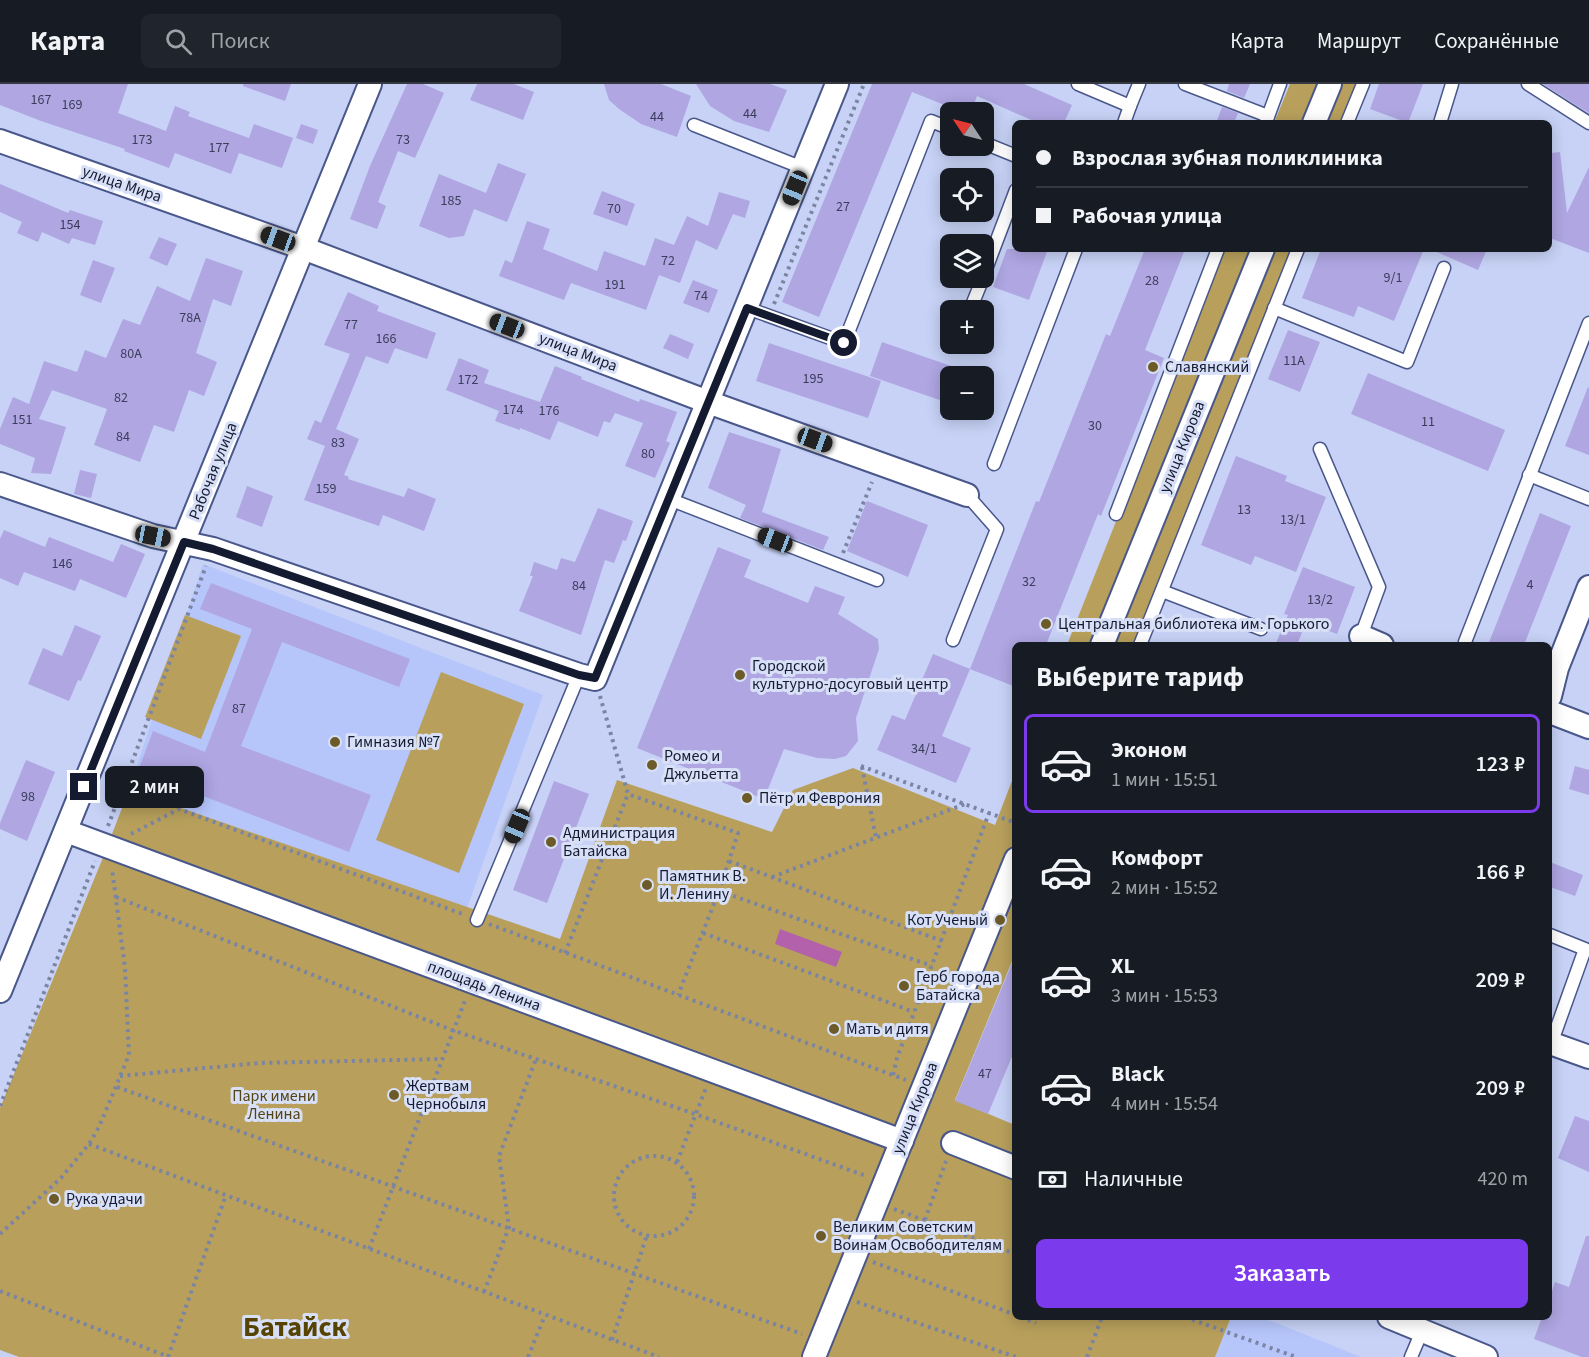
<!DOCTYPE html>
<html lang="ru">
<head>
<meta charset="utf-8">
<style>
	body { margin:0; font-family:"Source Sans 3",sans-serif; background:#20242c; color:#f1f3f6; height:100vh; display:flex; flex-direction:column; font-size:22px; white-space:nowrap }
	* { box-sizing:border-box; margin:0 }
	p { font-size:20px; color:#9ea1a6 }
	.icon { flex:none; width:33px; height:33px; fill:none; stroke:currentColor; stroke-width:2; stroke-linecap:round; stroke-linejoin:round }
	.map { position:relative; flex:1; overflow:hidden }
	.drawer { position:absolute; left:1012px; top:558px; width:540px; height:678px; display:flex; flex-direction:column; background:#171b24; border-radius:9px; box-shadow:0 3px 15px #0003 }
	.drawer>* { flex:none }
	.hud { position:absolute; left:1012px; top:36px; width:540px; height:132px; border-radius:9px; box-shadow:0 3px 15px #0003; display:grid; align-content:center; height:132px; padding:0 24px; background:#171b24 }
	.needle { width:39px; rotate:305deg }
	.fabs { position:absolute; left:940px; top:18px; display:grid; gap:12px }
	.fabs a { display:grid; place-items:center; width:54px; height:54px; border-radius:9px; background:#171b24; box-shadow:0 3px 15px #0003; font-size:30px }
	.end { position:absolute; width:27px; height:27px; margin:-14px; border:8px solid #141a30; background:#fff; box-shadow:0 0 0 3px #fff }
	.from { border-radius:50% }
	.bubble { position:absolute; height:42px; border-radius:9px; background:#171b24; box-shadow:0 3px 15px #0003; font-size:20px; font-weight:600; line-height:42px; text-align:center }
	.car { position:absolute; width:18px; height:36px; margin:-18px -9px; border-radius:8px; box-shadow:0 0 4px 2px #0007; background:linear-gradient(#222 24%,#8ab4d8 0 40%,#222 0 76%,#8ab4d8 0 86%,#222 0) }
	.hud b { display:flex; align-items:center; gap:21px; height:57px; font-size:22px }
	.hud b+b { border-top:2px solid #363941 }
	.hud i { width:15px; height:15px; background:#f1f3f6 }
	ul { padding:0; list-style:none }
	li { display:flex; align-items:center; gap:18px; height:99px; margin:0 12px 9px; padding:0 12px; border:3px solid transparent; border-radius:9px }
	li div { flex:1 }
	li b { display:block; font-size:22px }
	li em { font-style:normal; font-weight:600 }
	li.selected { border-color:#7c3aed }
	li>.icon { width:54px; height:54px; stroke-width:1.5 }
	h2 { padding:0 24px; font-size:27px; line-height:72px }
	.pay { display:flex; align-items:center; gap:15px; height:66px; padding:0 24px; font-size:22px }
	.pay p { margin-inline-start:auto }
	.primary-button { display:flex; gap:12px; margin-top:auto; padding:12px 24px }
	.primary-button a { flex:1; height:69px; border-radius:9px; background:#7c3aed; color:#fff; font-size:24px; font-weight:600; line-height:69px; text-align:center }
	header { display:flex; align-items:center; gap:36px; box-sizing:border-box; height:84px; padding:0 30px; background:#171b24; border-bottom:2px solid #363941 }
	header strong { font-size:28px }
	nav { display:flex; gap:33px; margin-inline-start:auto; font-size:21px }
	.search { width:420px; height:54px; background:#20242c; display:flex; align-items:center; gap:15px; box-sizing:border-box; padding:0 21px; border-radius:9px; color:#9ea1a6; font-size:22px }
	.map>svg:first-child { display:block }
</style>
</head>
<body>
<header>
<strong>Карта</strong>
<div class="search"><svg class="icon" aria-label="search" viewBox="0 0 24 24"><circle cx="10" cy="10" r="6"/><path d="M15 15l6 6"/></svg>Поиск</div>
<nav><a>Карта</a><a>Маршрут</a><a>Сохранённые</a></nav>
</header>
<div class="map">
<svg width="1589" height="1273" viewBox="0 0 1589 1273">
	<rect width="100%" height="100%" fill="#c7d2f6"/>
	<g fill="#b6c6fb">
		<path d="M203,480L543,611L467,824L129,706Z"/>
		<path d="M1231,1233H1261L1361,1273H1215Z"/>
	</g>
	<g fill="#b8a05c">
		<path d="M1290,0H1358L1342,39H1274Z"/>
		<path d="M1224,165H1293L1138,561H1067Z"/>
		<path d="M185,531L241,552L201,655L145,633Z"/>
		<path d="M441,588L524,620L459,789L376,756Z"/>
		<path d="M853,684L995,741L1015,689V870L955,1016L1015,1041L1016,1233H1231L1215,1273H19L0,1266V1024L102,776L129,706L560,855L617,696L772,748L793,706Z"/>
	</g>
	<path fill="#b461ab" d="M780,845L842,868L836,883L775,860Z"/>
	<g fill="#afa6e2">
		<path d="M0,0H128L118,29L166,47L175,22L190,28L188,32L249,54L254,40L293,54L282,84L239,69L231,90L175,69L169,84L124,67L125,65L41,37L0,21Z"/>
		<path d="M243,0H291L285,17L243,2Z"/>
		<path d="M407,0H423L444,9L415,74L398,67L378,118L386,122L377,145L350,135L370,82Z"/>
		<path d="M477,0H514L534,8L523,36L470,16Z"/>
		<path d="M604,0H661L691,12L677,53L641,40L619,25L609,16Z"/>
		<path d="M696,0H770L787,6L769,48L734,37L710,22Z"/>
		<path d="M872,0H1024L1072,21L1064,39H1038L977,12L971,28H962L912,8L819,233L782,218Z"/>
		<path d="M1229,0H1250L1244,14L1227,7Z"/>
		<path d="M1379,0H1423L1408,39L1370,25Z"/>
		<path d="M1543,0H1589V29L1576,21Z"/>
		<path d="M1222,23L1238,29L1234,39H1216Z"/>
		<path d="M301,40L318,46L313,60L296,54Z"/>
		<path d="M1560,68L1567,129L1589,83V169L1550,154V69Z"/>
		<path d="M498,79L526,90L507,138L474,125L464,152L449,154L419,142L439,90L486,109Z"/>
		<path d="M0,100L68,129L70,126L103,137L95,161L72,154L69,160L42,148L38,158L17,149L22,138L0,128Z"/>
		<path d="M602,107L635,120L627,142L593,130Z"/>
		<path d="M719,108L750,117L745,134L733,130L717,166L696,156L680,199L659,191L646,226L571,199L564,216L499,192L505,176L512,179L527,137L550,145L543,165L597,187L604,167L645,182L655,154L674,161L687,132L708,142Z"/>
		<path d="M159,153L177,160L167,182L149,174Z"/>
		<path d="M1007,165H1048L1029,216L993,203Z"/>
		<path d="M1145,165H1185L1145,266L1164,274L1101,432L1098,430L1046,561H1016V603L970,585L1036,417L1039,418L1106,250L1110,252Z"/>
		<path d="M1321,165H1424L1394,237L1358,222L1354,233L1302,214Z"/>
		<path d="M1430,165H1487L1478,186Z"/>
		<path d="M206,174L243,187L231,222L213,215L196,269L217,278L204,312L189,306L174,348L154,341L140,378L94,361L107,325L52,306L39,335L66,343L51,390L31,389L35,374L0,360V345L13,313L29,320L44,277L77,288L85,266L106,274L123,235L140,241L157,202L190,217Z"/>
		<path d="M93,176L115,184L101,219L80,211Z"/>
		<path d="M693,196L718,206L709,229L683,219Z"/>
		<path d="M348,208L379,222L377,227L436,249L427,275L395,264L388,280L366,272L336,345L359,355L344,391L349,393L348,395L404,413L408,404L436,415L424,447L383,431L379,442L304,416L325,362L307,355L315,336L321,339L350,270L324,261Z"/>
		<path d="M1288,246L1320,258L1300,308L1268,295Z"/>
		<path d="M670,250L694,260L688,275L663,264Z"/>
		<path d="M882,258L951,282V320L870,292Z"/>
		<path d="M769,259L881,297L868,334L756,297Z"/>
		<path d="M459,274L489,286L484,299L540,318L555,282L582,293L581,295L639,318L640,315L677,328L666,357L670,359L655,394L625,382L643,339L615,329L610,339L604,337L598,353L558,337L550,356L520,344V346L495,337L499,327L446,306Z"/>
		<path d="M1368,289L1505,346L1488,387L1351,330Z"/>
		<path d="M1588,303L1589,304V371L1565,362Z"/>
		<path d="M729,348L781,365L762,428L829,453L823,466L740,434L746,421L708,404Z"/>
		<path d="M1236,372L1287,392L1285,397L1326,413L1296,488L1255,472L1251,481L1201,461Z"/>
		<path d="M80,386L97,390L91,414L74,410Z"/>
		<path d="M247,402L273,412L262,443L236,433Z"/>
		<path d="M867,417L928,441L908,493L847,467Z"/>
		<path d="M598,424L633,437L626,457L623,456L614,479L605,476L581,551L519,527L533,492H530L534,478L557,486L561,474L575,478Z"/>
		<path d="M1540,429L1571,442L1524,561H1488Z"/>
		<path d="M4,446L45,463L49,453L113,478L121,460L145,470L126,514L80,495L75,507L24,488L18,502L0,494V455Z"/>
		<path d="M718,463L751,476L744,493L808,519L815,502L845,513L838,530L878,555L879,565L856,634L858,657L846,672L835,675L817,674L784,665L764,715L637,664Z"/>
		<path d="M1303,483L1355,503L1337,550L1306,538L1297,561H1275L1288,531L1284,530Z"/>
		<path d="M211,499L410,575L399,603L282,558L241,662L371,711L349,768L138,687L153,647L205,668L252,545L200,525Z"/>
		<path d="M75,541L101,552L81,597L78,596L69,617L28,600L43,564L62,572Z"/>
		<path d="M933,570L970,585L942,652L971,664L956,699L877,666L892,631L905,636Z"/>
		<path d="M26,676L55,688L27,757L0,745V739Z"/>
		<path d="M1575,682L1589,686V711L1569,705Z"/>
		<path d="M554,697L589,710L547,819L513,806Z"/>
		<path d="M1550,778L1583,791L1575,812L1550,803Z"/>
		<path d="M1015,872L1016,963L988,1030L955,1017Z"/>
		<path d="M1575,1032L1589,1037V1088L1558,1074Z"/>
		<path d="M1586,1152H1589V1273H1582L1534,1255L1542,1233H1550V1213L1555,1198L1569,1203Z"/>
	</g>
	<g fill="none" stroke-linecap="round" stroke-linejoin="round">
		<g stroke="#49578a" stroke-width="15">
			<g id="lane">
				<path d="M1078,0L1130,22L1139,0"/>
				<path d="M1185,0L1268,32"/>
				<path d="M1528,0L1589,39"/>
				<path d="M1266,38L1280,0"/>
				<path d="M1124,39L1130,22"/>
				<path d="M1347,39L1363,0"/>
				<path d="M1440,39L1452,0"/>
				<path d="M694,41L803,84"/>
				<path d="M984,59L1016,72"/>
				<path d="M984,190L1016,106"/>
				<path d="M747,224L844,259L931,37L951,45"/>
				<path d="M1274,224L1407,278L1444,184"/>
				<path d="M970,226L983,194"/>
				<path d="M1320,365L1379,503L1361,552"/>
				<path d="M994,380L1076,165"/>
				<path d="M1529,391L1589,415"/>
				<path d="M669,415L877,496"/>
				<path d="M1116,430L1218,165"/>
				<path d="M1162,507L1261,545"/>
				<path d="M953,556L997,445L967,411"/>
				<path d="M1465,558L1589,239"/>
				<path d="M1140,561L1298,165"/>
				<path d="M477,836L579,591"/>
				<path d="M1550,851L1585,865L1551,960"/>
				<path d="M1411,1273L1422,1247"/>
			</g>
		</g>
		<g stroke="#49578a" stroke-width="26">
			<g id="street">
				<path d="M1314,39L1330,0"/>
				<path d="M0,57L303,164L708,318L967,411"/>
				<path d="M0,400L153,452L213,465L579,591L595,595L837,0"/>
				<path d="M1361,552L1382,561"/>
				<path d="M1102,561L1263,165"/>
				<path d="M1550,612L1557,584L1589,503"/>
				<path d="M1550,628L1589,643"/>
				<path d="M66,747L902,1057"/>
				<path d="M0,907L370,0"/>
				<path d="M1550,959L1589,973"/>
				<path d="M953,1059L1016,1084"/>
				<path d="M1389,1233L1486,1273"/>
				<path d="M814,1273L1016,775"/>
			</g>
		</g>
		<g stroke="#7b84a2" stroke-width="4" stroke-dasharray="3 4.5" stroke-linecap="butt">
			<path d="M774,220L864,0"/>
			<path d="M843,469L872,398"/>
			<path d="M600,612L628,710L738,749L719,807L678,911"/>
			<path d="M861,682L1016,739"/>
			<path d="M862,683L876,754"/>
			<path d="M108,742L206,482"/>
			<path d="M131,750L179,725L465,831"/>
			<path d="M729,777L942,857"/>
			<path d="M772,793L965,720"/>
			<path d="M719,807L932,882"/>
			<path d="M116,813L452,946L695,1030L866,1092"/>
			<path d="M489,840L906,996"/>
			<path d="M703,849L914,928"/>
			<path d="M565,869L628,710"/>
			<path d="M893,991L897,974L989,729"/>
			<path d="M120,992L259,979L441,975"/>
			<path d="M117,1003L802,1250"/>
			<path d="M0,1022L95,777"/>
			<path d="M89,1060L659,1273"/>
			<circle cx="654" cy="1112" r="40"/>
			<path d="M677,1078L706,1004"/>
			<path d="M894,1125L1016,1170"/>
			<path d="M925,1136L946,1077"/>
			<path d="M0,1150L61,1094L89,1060L99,1043L129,971L125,884L112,785"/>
			<path d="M369,1165L466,914"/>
			<path d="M873,1178L1016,1231"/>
			<path d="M0,1207L169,1273"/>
			<path d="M484,1208L509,1143L499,1072L536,975"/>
			<path d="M857,1218L1016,1273"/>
			<path d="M1021,1233L1036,1239"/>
			<path d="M1185,1233L1296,1273"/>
			<path d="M612,1256L647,1151"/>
			<path d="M168,1273L226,1111"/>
			<path d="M528,1273L545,1231"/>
			<path d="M1087,1273L1102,1233"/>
		</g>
		<use href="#lane" stroke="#fff" stroke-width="12"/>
		<use href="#street" stroke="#fff" stroke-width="22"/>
	</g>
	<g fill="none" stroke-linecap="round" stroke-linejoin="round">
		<path stroke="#141a30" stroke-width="8" d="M84,703L184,458L213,465L579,591L595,594L747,224L844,259"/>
	</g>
	<g fill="#6c5b29" stroke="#d8e0f8" stroke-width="2">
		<circle cx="1153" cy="283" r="6"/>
		<circle cx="1046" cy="540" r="6"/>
		<circle cx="740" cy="591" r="6"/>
		<circle cx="335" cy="658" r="6"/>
		<circle cx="652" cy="681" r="6"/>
		<circle cx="747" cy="714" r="6"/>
		<circle cx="551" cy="758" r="6"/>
		<circle cx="647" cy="801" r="6"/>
		<circle cx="1000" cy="836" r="6"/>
		<circle cx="904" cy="902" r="6"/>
		<circle cx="834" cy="945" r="6"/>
		<circle cx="394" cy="1011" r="6"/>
		<circle cx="54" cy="1115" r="6"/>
		<circle cx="821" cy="1152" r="6"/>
	</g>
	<g text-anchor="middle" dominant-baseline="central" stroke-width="6" stroke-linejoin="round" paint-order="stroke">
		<g font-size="14" fill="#3b3d5c">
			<text x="41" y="16">167</text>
			<text x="72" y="21">169</text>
			<text x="750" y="30">44</text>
			<text x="657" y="33">44</text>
			<text x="142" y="56">173</text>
			<text x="403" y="56">73</text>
			<text x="219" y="64">177</text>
			<text x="451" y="117">185</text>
			<text x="843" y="123">27</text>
			<text x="614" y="125">70</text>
			<text x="70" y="141">154</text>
			<text x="668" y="177">72</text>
			<text x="1393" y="194">9/1</text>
			<text x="1152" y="197">28</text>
			<text x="615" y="201">191</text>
			<text x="701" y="212">74</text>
			<text x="190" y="234">78А</text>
			<text x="351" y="241">77</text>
			<text x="386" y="255">166</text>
			<text x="131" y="270">80А</text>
			<text x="1294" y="277">11А</text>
			<text x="813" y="295">195</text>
			<text x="468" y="296">172</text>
			<text x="121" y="314">82</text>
			<text x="513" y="326">174</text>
			<text x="549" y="327">176</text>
			<text x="22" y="336">151</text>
			<text x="1428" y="338">11</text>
			<text x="1095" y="342">30</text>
			<text x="123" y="353">84</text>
			<text x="338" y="359">83</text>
			<text x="648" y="370">80</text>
			<text x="326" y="405">159</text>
			<text x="1244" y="426">13</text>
			<text x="1293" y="436">13/1</text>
			<text x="62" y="480">146</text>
			<text x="1029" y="498">32</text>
			<text x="1530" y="501">4</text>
			<text x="579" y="502">84</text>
			<text x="1320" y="516">13/2</text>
			<text x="239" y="625">87</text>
			<text x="924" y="665">34/1</text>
			<text x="28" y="713">98</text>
			<text x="985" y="990">47</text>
		</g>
		<g font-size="16" fill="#141a30" stroke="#d8e0f8">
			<text transform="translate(122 100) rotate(19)">улица Мира</text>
			<text transform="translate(578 268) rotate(21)">улица Мира</text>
			<text transform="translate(1182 363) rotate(-68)">улица Кирова</text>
			<text transform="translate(213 387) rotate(-68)">Рабочая улица</text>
			<text transform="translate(484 902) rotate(20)">площадь Ленина</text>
			<text transform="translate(915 1024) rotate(-68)">улица Кирова</text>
		</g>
		<g font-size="16" fill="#141a30" stroke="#d8e0f8" text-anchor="start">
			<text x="1165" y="283">Славянский</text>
			<text x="1058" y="540">Центральная библиотека им. Горького</text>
			<text x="752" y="582">Городской<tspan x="752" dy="18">культурно-досуговый центр</tspan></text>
			<text x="347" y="658">Гимназия №7</text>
			<text x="664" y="672">Ромео и<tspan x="664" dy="18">Джульетта</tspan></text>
			<text x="759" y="714">Пётр и Феврония</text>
			<text x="563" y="749">Администрация<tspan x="563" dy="18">Батайска</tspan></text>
			<text x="659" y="792">Памятник В.<tspan x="659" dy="18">И. Ленину</tspan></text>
			<text x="988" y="836" text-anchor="end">Кот Ученый</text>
			<text x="916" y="893">Герб города<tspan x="916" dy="18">Батайска</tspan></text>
			<text x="846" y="945">Мать и дитя</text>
			<text x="406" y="1002">Жертвам<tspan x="406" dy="18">Чернобыля</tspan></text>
			<text x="66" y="1115">Рука удачи</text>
			<text x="833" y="1143">Великим Советским<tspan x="833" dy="18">Воинам Освободителям</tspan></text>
		</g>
		<g font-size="16" fill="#544413" stroke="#d8e0f8">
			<text x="274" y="1012">Парк имени<tspan x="274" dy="18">Ленина</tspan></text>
		</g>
		<g font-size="28" font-weight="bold" fill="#564301" stroke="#d8e0f8">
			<text x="295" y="1243">Батайск</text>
		</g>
	</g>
</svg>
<div class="fabs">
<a><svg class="needle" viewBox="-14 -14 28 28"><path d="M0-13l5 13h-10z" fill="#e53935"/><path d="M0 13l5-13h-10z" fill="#9ea1a6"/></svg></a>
<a><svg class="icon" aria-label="locate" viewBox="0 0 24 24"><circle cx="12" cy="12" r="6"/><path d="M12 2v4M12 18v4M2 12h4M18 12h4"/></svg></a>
<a><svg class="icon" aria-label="layers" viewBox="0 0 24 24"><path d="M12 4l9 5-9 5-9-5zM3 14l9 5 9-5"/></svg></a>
<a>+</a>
<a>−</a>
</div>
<i class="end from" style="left:844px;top:259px"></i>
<i class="end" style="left:84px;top:703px"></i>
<div class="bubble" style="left:105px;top:682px;width:99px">2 мин</div>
<i class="car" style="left:795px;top:104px;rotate:202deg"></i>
<i class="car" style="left:278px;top:155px;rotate:290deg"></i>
<i class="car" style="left:507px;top:242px;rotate:291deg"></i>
<i class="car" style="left:815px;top:356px;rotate:110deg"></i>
<i class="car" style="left:153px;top:452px;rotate:101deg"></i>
<i class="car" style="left:775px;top:456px;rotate:291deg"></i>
<i class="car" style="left:517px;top:742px;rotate:203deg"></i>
<div class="hud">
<b><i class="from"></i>Взрослая зубная поликлиника</b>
<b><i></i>Рабочая улица</b>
</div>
<section class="drawer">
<h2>Выберите тариф</h2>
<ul>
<li class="selected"><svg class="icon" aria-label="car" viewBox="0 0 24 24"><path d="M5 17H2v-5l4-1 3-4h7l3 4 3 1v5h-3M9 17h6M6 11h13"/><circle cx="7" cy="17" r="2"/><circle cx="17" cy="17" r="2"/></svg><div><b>Эконом</b><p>1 мин · 15:51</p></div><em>123 ₽</em></li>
<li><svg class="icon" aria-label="car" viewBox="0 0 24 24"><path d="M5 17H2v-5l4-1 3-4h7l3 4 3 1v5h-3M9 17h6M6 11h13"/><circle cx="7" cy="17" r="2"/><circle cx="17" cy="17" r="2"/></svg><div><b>Комфорт</b><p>2 мин · 15:52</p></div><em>166 ₽</em></li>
<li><svg class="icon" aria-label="car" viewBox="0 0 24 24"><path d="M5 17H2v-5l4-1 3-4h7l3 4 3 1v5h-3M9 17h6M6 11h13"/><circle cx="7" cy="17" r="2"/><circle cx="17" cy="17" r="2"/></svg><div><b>XL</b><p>3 мин · 15:53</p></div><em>209 ₽</em></li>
<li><svg class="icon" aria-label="car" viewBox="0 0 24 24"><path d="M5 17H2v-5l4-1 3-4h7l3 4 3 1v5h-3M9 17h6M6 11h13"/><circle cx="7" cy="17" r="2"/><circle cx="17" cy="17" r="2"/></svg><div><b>Black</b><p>4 мин · 15:54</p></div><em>209 ₽</em></li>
</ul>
<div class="pay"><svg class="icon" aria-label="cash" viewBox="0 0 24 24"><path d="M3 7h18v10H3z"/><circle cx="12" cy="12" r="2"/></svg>Наличные<p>420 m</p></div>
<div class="primary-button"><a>Заказать</a></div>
</section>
</div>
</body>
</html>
